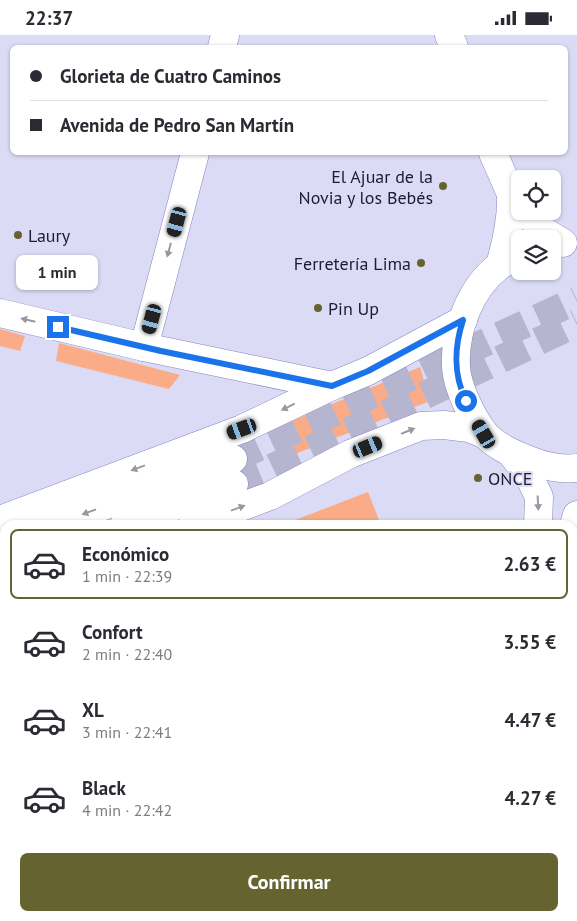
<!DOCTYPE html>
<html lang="es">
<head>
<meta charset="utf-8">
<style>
	body { margin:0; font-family:"PT Sans",sans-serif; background:#f2f2f3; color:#2b2b33; height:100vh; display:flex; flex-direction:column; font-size:19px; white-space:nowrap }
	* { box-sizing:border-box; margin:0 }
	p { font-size:16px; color:#7c7c81 }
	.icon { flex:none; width:28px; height:28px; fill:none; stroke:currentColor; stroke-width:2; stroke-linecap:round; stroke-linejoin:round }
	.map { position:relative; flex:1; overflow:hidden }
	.details { position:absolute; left:0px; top:485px; width:578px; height:401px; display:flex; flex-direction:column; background:#fff; border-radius:15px 15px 0 0; box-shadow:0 1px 4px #0004 }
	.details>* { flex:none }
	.top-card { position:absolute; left:10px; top:10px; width:558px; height:110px; border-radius:8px; box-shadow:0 1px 4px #0004; display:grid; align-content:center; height:110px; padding:0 20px; background:#fff }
	.tools { position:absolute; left:511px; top:135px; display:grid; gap:10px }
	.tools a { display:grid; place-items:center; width:50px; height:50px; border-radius:8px; background:#fff; box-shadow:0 1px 4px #0004; font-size:25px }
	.end { position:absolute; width:22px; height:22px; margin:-11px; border:6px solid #1a73e8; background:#fff; box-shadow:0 0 0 2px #fff }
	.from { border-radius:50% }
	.bubble { position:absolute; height:35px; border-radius:8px; background:#fff; box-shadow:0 1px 4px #0004; font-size:16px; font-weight:700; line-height:35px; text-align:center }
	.car { position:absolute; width:15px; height:30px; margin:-15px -8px; border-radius:6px; box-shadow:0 0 4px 1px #0007; background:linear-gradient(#222 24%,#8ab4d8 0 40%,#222 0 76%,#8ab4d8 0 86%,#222 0) }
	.top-card b { display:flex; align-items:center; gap:18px; height:48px; font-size:19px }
	.top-card b+b { border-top:1px solid #e1e1e2 }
	.top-card i { width:12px; height:12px; background:#2b2b33 }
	ul { padding:9px 0 0; list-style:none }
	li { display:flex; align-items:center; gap:15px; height:70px; margin:0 10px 8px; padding:0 10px; border:2px solid transparent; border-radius:8px }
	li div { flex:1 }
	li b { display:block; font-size:19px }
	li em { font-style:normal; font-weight:700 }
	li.selected { border-color:#656330 }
	li>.icon { width:45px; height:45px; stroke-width:1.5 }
	.primary-button { display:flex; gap:10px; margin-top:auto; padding:10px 20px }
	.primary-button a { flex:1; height:58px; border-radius:8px; background:#656330; color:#fff; font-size:20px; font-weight:700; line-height:58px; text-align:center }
	.status { display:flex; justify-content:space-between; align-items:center; height:35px; padding:0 25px; background:#fff; direction:ltr }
	.status svg { height:14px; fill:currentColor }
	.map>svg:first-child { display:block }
</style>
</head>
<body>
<div class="status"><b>22:37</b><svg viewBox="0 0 49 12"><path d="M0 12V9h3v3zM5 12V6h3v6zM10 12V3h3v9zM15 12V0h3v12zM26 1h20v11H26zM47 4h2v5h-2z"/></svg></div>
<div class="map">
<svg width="577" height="886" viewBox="0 0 577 886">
	<rect width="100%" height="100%" fill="#dcdbf6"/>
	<g fill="#f9ac87">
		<path d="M0,294L25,301L20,316L0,311Z"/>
		<path d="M59,308L180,340L169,354L56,326Z"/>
		<path d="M420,332L430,366L290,421L280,391Z"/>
		<path d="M368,457L381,490H282Z"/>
		<path d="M0,693L5,707V739L0,737Z"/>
	</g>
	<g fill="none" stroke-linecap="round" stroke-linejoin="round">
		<g stroke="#b6b5cf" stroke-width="28" stroke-dasharray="28 14" stroke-linecap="butt">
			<path d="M233,424L577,265"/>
			<path d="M234,449L261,438L577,288"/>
		</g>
		<g stroke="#8783c2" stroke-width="20">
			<path id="service" d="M572,658L577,637"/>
		</g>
		<g stroke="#8783c2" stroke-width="29">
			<g id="minor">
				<path d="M222,12L225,0"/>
				<path d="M144,312L195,118"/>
				<path d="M0,774L5,775"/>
			</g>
		</g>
		<g stroke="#8783c2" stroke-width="29">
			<path id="tertiary" d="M0,278L144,312L332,351"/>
		</g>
		<g stroke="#8783c2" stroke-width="29">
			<g id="secondary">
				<path d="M449,0L454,12"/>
				<path d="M493,118L511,159L520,170"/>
				<path d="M525,176L545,197L563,208"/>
				<path d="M520,221C514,224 505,226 499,231C470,253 454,296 456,332C457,352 472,382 484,398C494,410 514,420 529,425C543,431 562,435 577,433"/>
				<path d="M500,230C507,206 512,184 511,159"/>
				<path d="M512,419L530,443L539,462L538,490"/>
				<path d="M572,497L577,480"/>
				<path d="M452,886L453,881"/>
				<path d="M487,886L488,881"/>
			</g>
		</g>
		<g stroke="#8783c2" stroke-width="29">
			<g id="primary">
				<path d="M0,485L242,394L332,351L368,336L463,285"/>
				<path d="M51,490L233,424"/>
				<path d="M124,490L234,449"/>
				<path d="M192,490L270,461L350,419L421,391L444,390L469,393L484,399"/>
				<path d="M0,509L5,507"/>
				<path d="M0,537L5,535"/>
				<path d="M0,561L5,559"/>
			</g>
		</g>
		<use href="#service" stroke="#fff" stroke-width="19"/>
		<use href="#minor" stroke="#fff" stroke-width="28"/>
		<use href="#tertiary" stroke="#fff" stroke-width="28"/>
		<use href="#secondary" stroke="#fff" stroke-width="28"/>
		<use href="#primary" stroke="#fff" stroke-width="28"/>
	</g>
	<defs><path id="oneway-solid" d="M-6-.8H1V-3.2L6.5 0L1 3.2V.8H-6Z" transform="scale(1.25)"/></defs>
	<g fill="#9998a3">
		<use href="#oneway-solid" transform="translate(169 215) rotate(105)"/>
		<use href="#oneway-solid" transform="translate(28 285) rotate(-167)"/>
		<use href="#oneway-solid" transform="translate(288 372) rotate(154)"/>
		<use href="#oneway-solid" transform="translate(408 396) rotate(-22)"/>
		<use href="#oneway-solid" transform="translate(138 433) rotate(160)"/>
		<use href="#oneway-solid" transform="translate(538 468) rotate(87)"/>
		<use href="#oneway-solid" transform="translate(238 473) rotate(-20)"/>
		<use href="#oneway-solid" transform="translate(89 477) rotate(160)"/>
	</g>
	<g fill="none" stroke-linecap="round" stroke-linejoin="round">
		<path stroke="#1a73e8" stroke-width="6" d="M58,292L161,316L332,351L368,336L463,285C454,313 453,339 466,366"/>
	</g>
	<g fill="#656330" stroke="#dcdbf6" stroke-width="2">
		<circle cx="443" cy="151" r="5"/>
		<circle cx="18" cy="200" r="5"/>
		<circle cx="421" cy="228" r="5"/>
		<circle cx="318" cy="273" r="5"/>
		<circle cx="478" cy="443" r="5"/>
	</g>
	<g text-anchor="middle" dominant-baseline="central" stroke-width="4" stroke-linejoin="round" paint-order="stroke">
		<g font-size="18" fill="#1d1b33" stroke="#dcdbf6" text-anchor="start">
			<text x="433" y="141" text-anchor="end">El Ajuar de la<tspan x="433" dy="21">Novia y los Bebés</tspan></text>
			<text x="28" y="200">Laury</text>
			<text x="411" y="228" text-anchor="end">Ferretería Lima</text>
			<text x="328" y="273">Pin Up</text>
			<text x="488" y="443">ONCE</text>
		</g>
	</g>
</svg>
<div class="tools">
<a><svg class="icon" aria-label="locate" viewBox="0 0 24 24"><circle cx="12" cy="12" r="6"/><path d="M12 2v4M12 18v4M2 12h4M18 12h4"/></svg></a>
<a><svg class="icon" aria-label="layers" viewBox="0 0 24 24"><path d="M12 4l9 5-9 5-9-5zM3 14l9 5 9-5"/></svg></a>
</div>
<i class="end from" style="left:466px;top:366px"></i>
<i class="end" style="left:58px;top:292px"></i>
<div class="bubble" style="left:16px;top:220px;width:82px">1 min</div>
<i class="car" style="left:177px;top:187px;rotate:195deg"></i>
<i class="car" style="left:152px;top:284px;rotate:195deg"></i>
<i class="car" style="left:242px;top:394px;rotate:250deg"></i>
<i class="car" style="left:484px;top:399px;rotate:330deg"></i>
<i class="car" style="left:368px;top:412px;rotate:68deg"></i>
<div class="top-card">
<b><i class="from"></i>Glorieta de Cuatro Caminos</b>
<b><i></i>Avenida de Pedro San Martín</b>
</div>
<section class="details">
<ul>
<li class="selected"><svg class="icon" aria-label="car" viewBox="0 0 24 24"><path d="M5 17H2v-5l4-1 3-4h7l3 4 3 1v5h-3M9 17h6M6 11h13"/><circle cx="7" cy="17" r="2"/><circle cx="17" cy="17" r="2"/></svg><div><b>Económico</b><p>1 min · 22:39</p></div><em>2.63 €</em></li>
<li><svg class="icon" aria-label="car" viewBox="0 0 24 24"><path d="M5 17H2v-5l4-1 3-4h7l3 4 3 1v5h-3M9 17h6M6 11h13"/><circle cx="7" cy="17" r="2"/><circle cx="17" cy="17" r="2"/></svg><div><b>Confort</b><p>2 min · 22:40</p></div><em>3.55 €</em></li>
<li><svg class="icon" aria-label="car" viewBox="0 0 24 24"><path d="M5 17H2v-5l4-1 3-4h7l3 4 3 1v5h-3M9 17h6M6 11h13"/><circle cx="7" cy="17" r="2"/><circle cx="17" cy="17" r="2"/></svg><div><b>XL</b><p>3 min · 22:41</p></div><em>4.47 €</em></li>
<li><svg class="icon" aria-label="car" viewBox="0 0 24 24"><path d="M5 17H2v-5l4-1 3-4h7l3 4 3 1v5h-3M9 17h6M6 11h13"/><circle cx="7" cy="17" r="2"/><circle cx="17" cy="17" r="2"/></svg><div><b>Black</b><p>4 min · 22:42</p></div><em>4.27 €</em></li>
</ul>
<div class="primary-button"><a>Confirmar</a></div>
</section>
</div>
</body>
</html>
